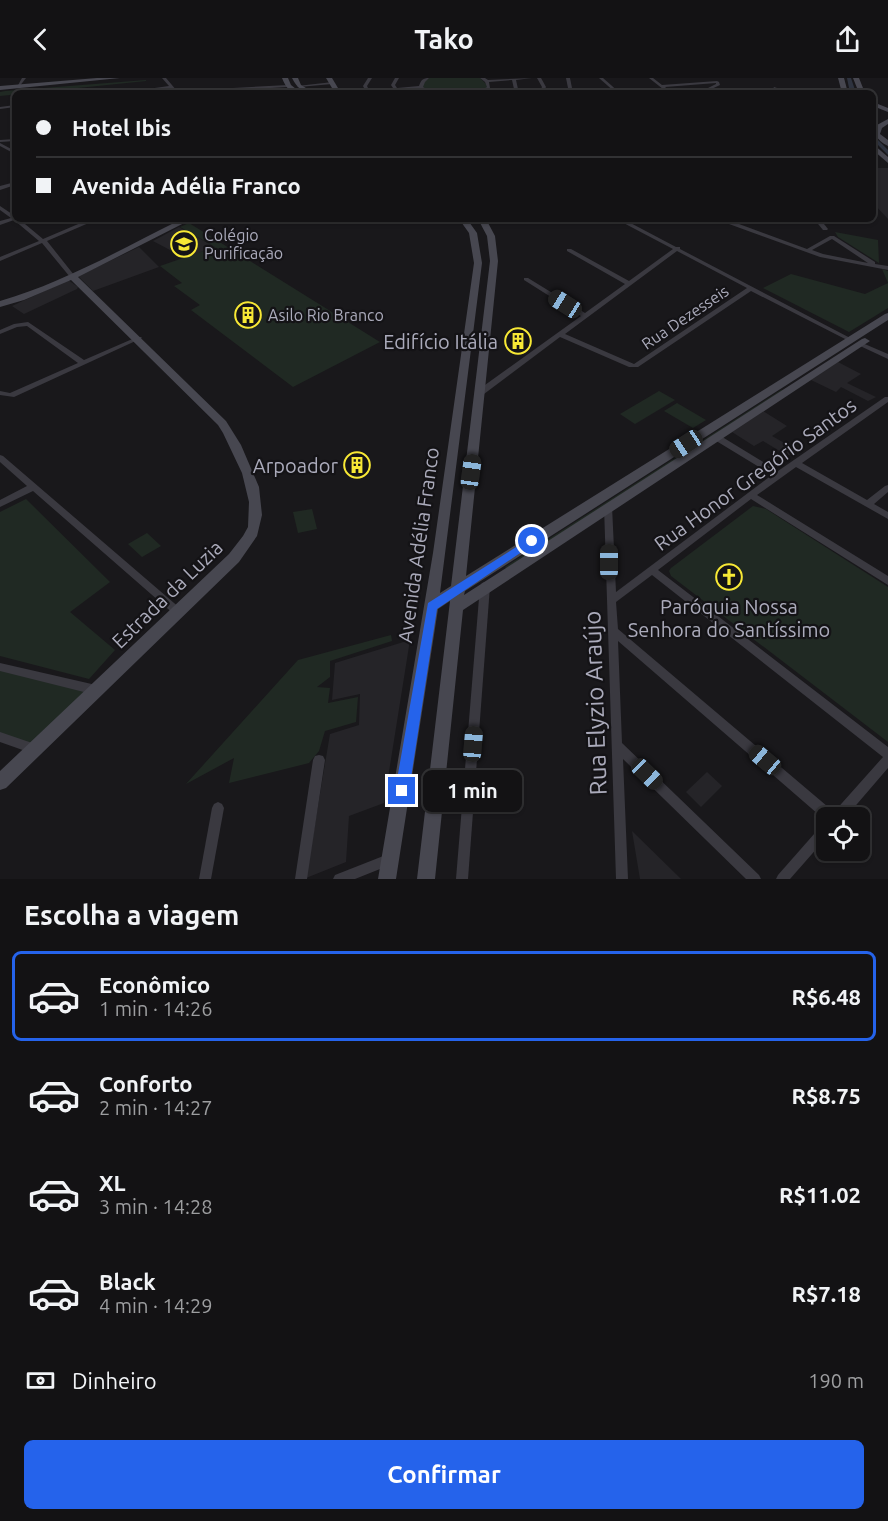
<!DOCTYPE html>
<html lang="pt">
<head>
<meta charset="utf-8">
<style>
	body { margin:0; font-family:Ubuntu,sans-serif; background:#1c1b1d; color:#f1f3f6; height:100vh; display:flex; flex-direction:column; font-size:22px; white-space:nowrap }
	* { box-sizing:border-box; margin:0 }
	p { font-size:20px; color:#9d9ea0 }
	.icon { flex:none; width:33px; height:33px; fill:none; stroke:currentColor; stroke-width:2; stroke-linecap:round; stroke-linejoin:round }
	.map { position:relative; height:801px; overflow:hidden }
	.details { display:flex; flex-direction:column; background:#131214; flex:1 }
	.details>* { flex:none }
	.banner { position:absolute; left:12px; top:12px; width:864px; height:132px; border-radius:9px; box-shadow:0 2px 4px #0004,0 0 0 2px #323234; display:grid; align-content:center; height:132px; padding:0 24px; background:#131214 }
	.buttons { position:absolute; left:816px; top:729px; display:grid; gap:12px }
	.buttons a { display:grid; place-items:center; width:54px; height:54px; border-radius:9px; background:#131214; box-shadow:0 2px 4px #0004,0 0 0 2px #323234; font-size:30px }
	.end { position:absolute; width:27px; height:27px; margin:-14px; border:8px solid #2563eb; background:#fff; box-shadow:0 0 0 3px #fff }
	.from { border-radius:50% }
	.bubble { position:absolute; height:42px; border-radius:9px; background:#131214; box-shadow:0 2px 4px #0004,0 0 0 2px #323234; font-size:20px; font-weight:700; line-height:42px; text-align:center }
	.car { position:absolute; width:18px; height:36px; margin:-18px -9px; border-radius:8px; box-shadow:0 0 4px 2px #0007; background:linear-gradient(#222 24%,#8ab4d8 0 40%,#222 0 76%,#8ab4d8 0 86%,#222 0) }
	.banner b { display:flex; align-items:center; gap:21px; height:57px; font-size:22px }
	.banner b+b { border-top:2px solid #323234 }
	.banner i { width:15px; height:15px; background:#f1f3f6 }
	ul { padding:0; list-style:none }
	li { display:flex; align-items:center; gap:18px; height:90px; margin:0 12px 9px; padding:0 12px; border:3px solid transparent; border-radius:9px }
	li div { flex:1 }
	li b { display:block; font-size:22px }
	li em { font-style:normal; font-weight:700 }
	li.current { border-color:#2563eb }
	li>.icon { width:54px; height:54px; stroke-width:1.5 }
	h2 { padding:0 24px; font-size:27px; line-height:72px }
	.pay { display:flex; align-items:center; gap:15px; height:66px; padding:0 24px; font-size:22px }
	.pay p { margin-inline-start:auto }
	.cta { display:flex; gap:12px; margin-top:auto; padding:12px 24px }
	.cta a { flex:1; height:69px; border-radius:9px; background:#2563eb; color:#fff; font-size:24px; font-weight:700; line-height:69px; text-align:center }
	header { display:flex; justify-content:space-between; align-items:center; height:78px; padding:0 24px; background:#131214; font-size:27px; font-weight:700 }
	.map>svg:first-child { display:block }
</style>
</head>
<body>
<header><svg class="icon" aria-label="back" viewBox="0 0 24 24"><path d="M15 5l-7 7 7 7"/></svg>Tako<svg class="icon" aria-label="share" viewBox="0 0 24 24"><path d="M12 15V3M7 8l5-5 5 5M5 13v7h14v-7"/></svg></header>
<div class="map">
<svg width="888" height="801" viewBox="0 0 888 801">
	<rect width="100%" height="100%" fill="#19181b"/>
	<g fill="#252428">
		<path d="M873,90H888V141L873,125Z"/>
		<path d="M179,149L215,169L185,180L153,163Z"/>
		<path d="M139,169L159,189L93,213L78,198Z"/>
		<path d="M68,202L78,209L77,211L24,236L12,228Z"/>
		<path d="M838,284L861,296L847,305L876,319L868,323L841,309L836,314L811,302Z"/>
		<path d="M763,333L787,348L772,358L797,372L788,378L763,363L754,368L732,354Z"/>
		<path d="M410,562L384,725L349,738L346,784L306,800L330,656L359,647L360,616L332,622L335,585Z"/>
		<path d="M707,694L722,708L701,729L686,714Z"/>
		<path d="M632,753L681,801H640Z"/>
	</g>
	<g fill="#202923">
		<path d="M429,0H480L488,8C476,22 437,17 422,9L425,2Z"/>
		<path d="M146,2V3L0,18V14L5,13Z"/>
		<path d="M189,145L380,264L293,309L191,232L200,227L174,208L182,205L160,188L215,169L180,149Z"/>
		<path d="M835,154L878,162L879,185L838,159Z"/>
		<path d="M882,191L888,193V230L849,254L763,210L791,196L865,216L888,205Z"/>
		<path d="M781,312H783L507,491L505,489Z"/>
		<path d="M659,313L675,322L635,346L620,336Z"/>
		<path d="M677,325L706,342L693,350L664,333Z"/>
		<path d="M26,421L110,504L70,534L115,572L89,601L0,578V434Z"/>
		<path d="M753,428L766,431L888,509V664L671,498L669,493L671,490Z"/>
		<path d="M312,431L317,451L298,455L293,434Z"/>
		<path d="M147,455L161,468L142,479L128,466Z"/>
		<path d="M391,557L392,563L330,583V599L317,609L330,610L328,625L358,619L356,644L325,653L319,673L309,685L229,705L234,680L186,706L298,582Z"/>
		<path d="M0,589L91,613L28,672L0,661Z"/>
	</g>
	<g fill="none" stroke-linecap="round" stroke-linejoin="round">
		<g fill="#2e333f" fill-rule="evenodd">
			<path d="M847,0H851L856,15H850Z"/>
			<path d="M873,57L888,72V77L873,62Z"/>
		</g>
		<g fill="#3a3940" fill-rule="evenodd">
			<path d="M22,0H26L19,9H17Z"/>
			<path d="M162,0H166L177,13L288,7L290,8L288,9L180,15H175L171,10L131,15H119L169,8Z"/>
			<path d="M368,0H372L367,8L369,12L393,10L391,7L395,0H399L395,7L397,10L419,8C421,2 423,0 429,0L425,4L423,9L434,15H429L420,10L398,12L400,15H396L394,12L370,14V15H338L365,12L363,8Z"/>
			<path d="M480,0H485L488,2L532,0L516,2L518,11L515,15H511L514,11L512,2L489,4L490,10L481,15H476L487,9L485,4Z"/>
			<path d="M537,0H541L546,9L543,15H539L542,9Z"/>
			<path d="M566,0H570L573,15H569Z"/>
			<path d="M599,0H603L620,15H616Z"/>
			<path d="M649,0H653L662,7L717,3L719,4L720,7L703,15H698L716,6V5L665,9L672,15H668Z"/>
			<path d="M333,4L332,6L299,9L297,8Z"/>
			<path d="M774,9L777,10L775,15H771Z"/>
			<path d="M15,27V29L0,31V29Z"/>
			<path d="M15,61V63L0,64V62Z"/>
			<path d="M0,65L15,73V76L0,68Z"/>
			<path d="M15,104V107L0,112V108Z"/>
			<path d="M0,128L15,138V141H19L43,161L90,141H98L47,163L74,197V199H70L42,165L0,183V179L39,163L14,142L0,147V143L11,140L0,132Z"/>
			<path d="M616,141H623L676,169H680V171L854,262L853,263H849L751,213L638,289H629L560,259L484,316H478L477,314L478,312L581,238L524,202V200H528L585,235L625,206L567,173V171H571L629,203L673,171ZM677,173L747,210L634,286L565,256Z"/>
			<path d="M814,141H820L828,151L827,152H823Z"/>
			<path d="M731,143L807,171L830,158H834L875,184V186L888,188V192L820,179L729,146V144ZM832,161L868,185L823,176L812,172Z"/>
			<path d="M28,244L84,282L137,259H141L142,260L14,319L0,317V313L10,315L78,285L27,248L17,249L0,256V252L14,246Z"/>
			<path d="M860,264L888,276V281L858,267L857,266Z"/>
			<path d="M885,319H888V324L802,385L867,422L885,408L888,407V414L874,426L888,434V441L796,389L757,417L888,498V507L751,421L658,492L888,669V690L845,740H826V743L618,563L622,665L759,797L761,801H746L623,681L628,801H616L604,428L608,425L612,428L616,514L772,397L713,361L712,359L713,357H719L778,393ZM652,497L883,679L834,734L618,551L616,524Z"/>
			<path d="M0,377L3,378L181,531L183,534L181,537L178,538L175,537L33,413L0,429V422L27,408L0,384Z"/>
			<path d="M485,504L488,505L490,508L468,801H456L480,508L482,505Z"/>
			<path d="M0,585L96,607L100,609L101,612L100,615L96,617L0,593Z"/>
			<path d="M0,654L38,667L40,671L38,675L34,676L0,664Z"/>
			<path d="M319,677L323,678L325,682L307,801H295L313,682L315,678Z"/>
			<path d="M218,724L222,726L224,730L211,801H199L212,730L214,726Z"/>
			<path d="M826,745V760L790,801H776L778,797L822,747Z"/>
			<path d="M391,775L395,777L397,781L395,785L355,801H333L335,797Z"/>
		</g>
		<g fill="#474750" fill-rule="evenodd">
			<path d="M97,0H120L0,12V8Z"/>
			<path d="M282,0H288L291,7L301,15C290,15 286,10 282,0Z"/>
			<path d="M292,0H298L301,7L314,15C303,15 297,10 292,0Z"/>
			<path d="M326,0H332L341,15H335Z"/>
			<path d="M838,0H844L848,15H842Z"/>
			<path d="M853,0H859L865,15H859Z"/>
			<path d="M873,24L888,30V34L873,28Z"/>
			<path d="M888,41V46L882,50L880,56L888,62V68C876,62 873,55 873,42L877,47Z"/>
			<path d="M873,66L888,79V85L873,72Z"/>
			<path d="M182,141H192L78,199L226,343L241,367L259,409L262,437L257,458L239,484L6,710L0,712V693L229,476L243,458L248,449L249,424L242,395L223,355L218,347L71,202L24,222L0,229V223C63,205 123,170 182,141Z"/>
			<path d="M459,141H467L477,155L482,185L440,515L451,508L490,183L487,158L478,141H486L495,158L498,183L466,498L885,236L888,235V242L465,513L464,517L862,261L865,260L870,263L463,532L435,801H417L450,523L438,531L396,801H378L433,475L474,185L469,155Z"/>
		</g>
	</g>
	<path fill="#2563eb" d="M532,459L535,460V465L437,531L409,713L402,719L397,718L395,713L428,525Z"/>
	<defs>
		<g id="school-ring" transform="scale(1.35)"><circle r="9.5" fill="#141316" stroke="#f7e835" stroke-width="1.5"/><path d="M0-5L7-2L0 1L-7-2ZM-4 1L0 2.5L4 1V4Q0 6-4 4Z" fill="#f7e835"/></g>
		<g id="building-ring" transform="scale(1.35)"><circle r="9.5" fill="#141316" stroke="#f7e835" stroke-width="1.5"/><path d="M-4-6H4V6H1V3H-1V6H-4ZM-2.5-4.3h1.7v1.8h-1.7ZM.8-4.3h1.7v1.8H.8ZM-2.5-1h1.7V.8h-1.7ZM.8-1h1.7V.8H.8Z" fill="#f7e835"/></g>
		<g id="church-ring" transform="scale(1.35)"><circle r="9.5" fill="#141316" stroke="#f7e835" stroke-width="1.5"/><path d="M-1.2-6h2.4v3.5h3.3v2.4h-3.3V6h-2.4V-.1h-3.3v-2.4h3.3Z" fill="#f7e835"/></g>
	</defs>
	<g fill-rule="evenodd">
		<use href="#school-ring" x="184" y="166"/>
		<use href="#building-ring" x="248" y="237"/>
		<use href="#building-ring" x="518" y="263"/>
		<use href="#building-ring" x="357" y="387"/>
		<use href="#church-ring" x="729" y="499"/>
	</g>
	<g text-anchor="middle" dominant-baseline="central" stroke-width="4.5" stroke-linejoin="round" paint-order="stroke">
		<g font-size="16" fill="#ababbb" stroke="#141316" text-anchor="start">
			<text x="204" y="157">Colégio<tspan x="204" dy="18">Purificação</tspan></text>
			<text x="268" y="237">Asilo Rio Branco</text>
		</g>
		<g font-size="16" fill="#ababbb" stroke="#141316">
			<text transform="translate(685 239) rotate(-34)">Rua Dezesseis</text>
		</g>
		<g font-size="20" fill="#ababbb" stroke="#141316" text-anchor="end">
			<text x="498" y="263">Edifício Itália</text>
			<text x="338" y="387">Arpoador</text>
			<text x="729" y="528" text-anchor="middle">Paróquia Nossa<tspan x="729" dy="23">Senhora do Santíssimo</tspan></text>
		</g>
		<g font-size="20" fill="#ababbb" stroke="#141316">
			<text transform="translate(755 396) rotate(-36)">Rua Honor Gregório Santos</text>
			<text transform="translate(418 467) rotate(-82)">Avenida Adélia Franco</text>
			<text transform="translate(167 516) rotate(-44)">Estrada da Luzia</text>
		</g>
		<g font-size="24" fill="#ababbb" stroke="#141316">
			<text transform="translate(595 625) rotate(-92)">Rua Elyzio Araújo</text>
		</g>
	</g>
</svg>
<div class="buttons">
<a><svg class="icon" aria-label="locate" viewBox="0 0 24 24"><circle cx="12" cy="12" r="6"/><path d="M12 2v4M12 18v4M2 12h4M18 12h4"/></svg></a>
</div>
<i class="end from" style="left:532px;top:463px"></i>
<i class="end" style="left:402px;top:713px"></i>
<div class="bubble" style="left:423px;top:692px;width:99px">1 min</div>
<i class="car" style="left:565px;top:226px;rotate:302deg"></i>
<i class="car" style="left:686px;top:366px;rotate:237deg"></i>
<i class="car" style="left:471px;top:394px;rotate:8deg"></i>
<i class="car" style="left:609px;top:484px;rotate:0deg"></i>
<i class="car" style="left:473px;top:666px;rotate:5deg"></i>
<i class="car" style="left:765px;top:682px;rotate:310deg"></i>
<i class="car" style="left:647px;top:696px;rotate:134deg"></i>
<div class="banner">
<b><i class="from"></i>Hotel Ibis</b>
<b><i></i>Avenida Adélia Franco</b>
</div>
</div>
<section class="details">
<h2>Escolha a viagem</h2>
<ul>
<li class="current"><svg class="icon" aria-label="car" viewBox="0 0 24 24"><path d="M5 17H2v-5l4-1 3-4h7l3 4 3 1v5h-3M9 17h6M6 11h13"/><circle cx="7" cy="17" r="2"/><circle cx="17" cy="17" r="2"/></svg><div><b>Econômico</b><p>1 min · 14:26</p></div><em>R$6.48</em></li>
<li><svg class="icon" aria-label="car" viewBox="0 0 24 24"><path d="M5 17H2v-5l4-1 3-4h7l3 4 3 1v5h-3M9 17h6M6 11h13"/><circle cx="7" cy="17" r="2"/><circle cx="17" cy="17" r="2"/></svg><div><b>Conforto</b><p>2 min · 14:27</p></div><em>R$8.75</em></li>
<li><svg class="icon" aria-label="car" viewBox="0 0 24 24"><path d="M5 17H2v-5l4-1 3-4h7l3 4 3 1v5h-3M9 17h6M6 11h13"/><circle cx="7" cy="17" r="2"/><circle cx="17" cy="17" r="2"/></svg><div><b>XL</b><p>3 min · 14:28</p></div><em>R$11.02</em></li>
<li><svg class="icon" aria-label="car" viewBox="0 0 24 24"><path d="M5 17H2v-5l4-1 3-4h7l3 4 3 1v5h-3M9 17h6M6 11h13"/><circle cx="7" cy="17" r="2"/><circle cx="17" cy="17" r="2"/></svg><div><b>Black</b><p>4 min · 14:29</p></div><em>R$7.18</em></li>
</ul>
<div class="pay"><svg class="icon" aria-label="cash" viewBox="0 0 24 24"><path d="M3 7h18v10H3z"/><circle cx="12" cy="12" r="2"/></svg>Dinheiro<p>190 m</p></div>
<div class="cta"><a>Confirmar</a></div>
</section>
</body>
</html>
